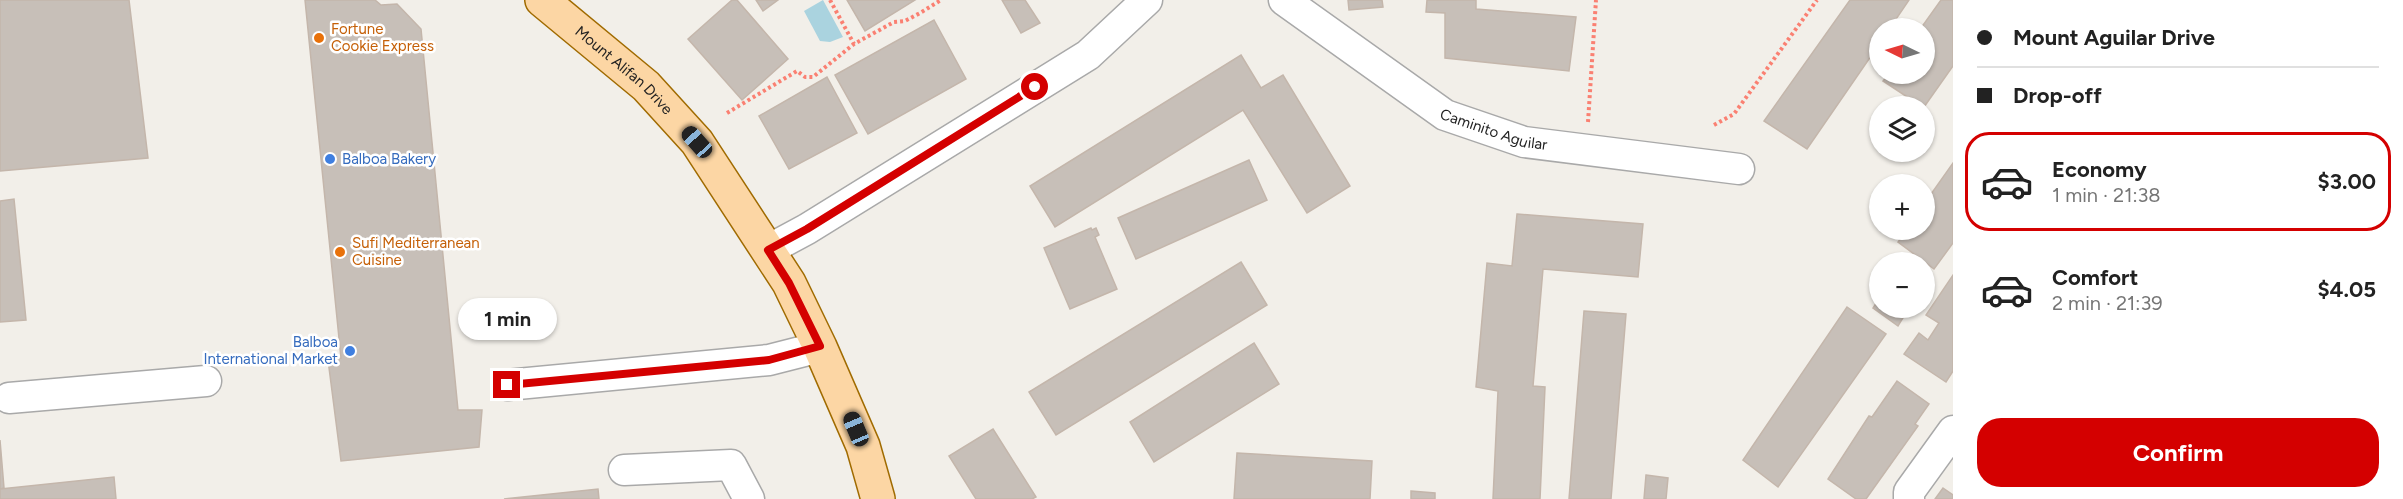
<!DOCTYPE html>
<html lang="en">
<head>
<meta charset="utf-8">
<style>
	body { margin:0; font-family:Figtree,sans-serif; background:#f6f6f6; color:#222; height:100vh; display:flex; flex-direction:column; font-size:22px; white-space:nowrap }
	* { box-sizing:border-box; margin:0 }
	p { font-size:20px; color:#767676 }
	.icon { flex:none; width:33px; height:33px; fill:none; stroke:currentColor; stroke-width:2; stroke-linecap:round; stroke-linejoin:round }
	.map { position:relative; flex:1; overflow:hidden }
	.details { display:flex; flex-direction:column; background:#fff; width:450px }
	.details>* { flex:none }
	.banner { display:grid; align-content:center; height:132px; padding:0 24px; background:#fff }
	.needle { width:39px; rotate:275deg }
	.tools { position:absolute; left:1869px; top:18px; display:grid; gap:12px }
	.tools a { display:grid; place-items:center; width:66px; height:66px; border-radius:50%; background:#fff; box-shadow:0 2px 4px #0004; font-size:30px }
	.end { position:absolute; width:27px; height:27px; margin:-14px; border:8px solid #d40000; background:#fff; box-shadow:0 0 0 3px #fff }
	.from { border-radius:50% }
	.bubble { position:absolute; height:42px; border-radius:21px; background:#fff; box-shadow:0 2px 4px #0004; font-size:20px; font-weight:700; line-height:42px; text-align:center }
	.car { position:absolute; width:18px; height:36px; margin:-18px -9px; border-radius:8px; box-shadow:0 0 4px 2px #0007; background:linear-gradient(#222 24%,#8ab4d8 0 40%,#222 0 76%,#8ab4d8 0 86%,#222 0) }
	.banner b { display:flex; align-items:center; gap:21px; height:57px; font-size:22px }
	.banner b+b { border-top:2px solid #e0e0e0 }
	.banner i { width:15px; height:15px; background:#222 }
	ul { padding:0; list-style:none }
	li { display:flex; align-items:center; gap:18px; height:99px; margin:0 12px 9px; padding:0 12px; border:3px solid transparent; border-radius:24px }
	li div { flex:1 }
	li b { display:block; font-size:22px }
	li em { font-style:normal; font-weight:700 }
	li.active { border-color:#d40000 }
	li>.icon { width:54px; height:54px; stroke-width:1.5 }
	.primary-button { display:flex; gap:12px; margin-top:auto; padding:12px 24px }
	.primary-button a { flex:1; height:69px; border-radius:24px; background:#d40000; color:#fff; font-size:24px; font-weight:700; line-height:69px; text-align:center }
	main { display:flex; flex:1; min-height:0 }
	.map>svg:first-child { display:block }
</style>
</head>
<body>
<main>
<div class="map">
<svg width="1953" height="499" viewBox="0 0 1953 499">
	<rect width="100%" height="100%" fill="#f2efe9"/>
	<path fill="#aad3df" d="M823,0L843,37L830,42L820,41L804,11Z"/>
	<g fill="#c7bfb8" stroke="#c4b6ab" stroke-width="1.5">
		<path d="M0,0H129L148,158L0,171Z"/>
		<path d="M305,0H375L381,5L397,4L421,29L458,410H482L479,447L341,461L328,360L341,358Z"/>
		<path d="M732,0H737L788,59L742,100L688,39Z"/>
		<path d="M756,0H778L763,11Z"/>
		<path d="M847,0H915L865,31Z"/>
		<path d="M1002,0H1025L1040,23L1021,33Z"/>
		<path d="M1348,0H1382L1383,7L1349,10Z"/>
		<path d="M1427,0H1476V9L1576,17L1569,71L1445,58V13L1426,12Z"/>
		<path d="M1850,0H1909L1890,28H1880V43L1807,149L1764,121Z"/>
		<path d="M1941,0H1953V66L1924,107L1921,106L1883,81L1889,74H1924V28H1921Z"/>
		<path d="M934,20L966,79L868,134L835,75Z"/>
		<path d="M1241,55L1261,88L1283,75L1350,186L1307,213L1243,110L1055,227L1030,186Z"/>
		<path d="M827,77L857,133L789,169L759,116Z"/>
		<path d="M1249,160L1267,200L1136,259L1118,218Z"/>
		<path d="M1953,163V243L1934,269L1898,242L1907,230H1924V204Z"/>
		<path d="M14,199L26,320L0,322V201Z"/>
		<path d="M1517,214L1643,224L1638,277L1543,269L1533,386L1545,387L1540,499H1493L1498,391L1476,387L1487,263L1512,266Z"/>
		<path d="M1091,228L1092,230L1096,228L1099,235L1095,237L1117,289L1070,309L1044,248Z"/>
		<path d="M1241,262L1267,305L1056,435L1029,392Z"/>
		<path d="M1953,275V371L1946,382L1904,354L1919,333L1928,340L1939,323L1926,315Z"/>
		<path d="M1880,297V308H1909L1898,326L1873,308Z"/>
		<path d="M1847,307L1886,334L1778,487L1743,460Z"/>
		<path d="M1584,311L1626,314L1611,499H1569Z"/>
		<path d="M1254,343L1279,384L1154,462L1130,422Z"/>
		<path d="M1897,381L1929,404L1915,424L1918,426L1866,499H1856L1828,479L1869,416L1872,417Z"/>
		<path d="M993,429L1036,497L1032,499H976L949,456Z"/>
		<path d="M0,440L4,488L0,489Z"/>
		<path d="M1237,453L1372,461L1370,499H1234Z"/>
		<path d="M1646,475L1668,478L1666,499H1644Z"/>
		<path d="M114,477L116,499H0V489Z"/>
		<path d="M1943,488L1953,495V499H1935Z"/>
		<path d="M598,489L599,499H504Z"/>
		<path d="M1411,491L1435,493V499H1411Z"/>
	</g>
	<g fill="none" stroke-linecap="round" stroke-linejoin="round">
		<g stroke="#a9a9a9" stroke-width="33">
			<g id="minor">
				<path id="s1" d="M1284,0L1445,115L1524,142L1739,169"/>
				<path d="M768,250L807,229L1088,55L1147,0"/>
				<path d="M507,385L769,360L820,347"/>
				<path d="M9,398L206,381"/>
				<path d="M624,470L731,465L749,499"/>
				<path d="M1909,499V492L1953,431"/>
			</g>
		</g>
		<g stroke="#a06b00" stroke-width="36">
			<g id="major">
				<path id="s2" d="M542,0L646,86L697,142L789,283L820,347L863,446L878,499"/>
			</g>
		</g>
		<g stroke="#fa8072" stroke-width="4" stroke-dasharray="3 3" stroke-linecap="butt">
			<path d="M830,0L854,44"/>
			<path d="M727,113L797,71L805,77H813L854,44L894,22L905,21L920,13L941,0"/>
			<path d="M1588,122L1596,0"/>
			<path d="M1714,125L1734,114L1817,0"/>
		</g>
		<use href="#minor" stroke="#fff" stroke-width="30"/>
		<use href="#major" stroke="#fcd6a4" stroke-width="33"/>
	</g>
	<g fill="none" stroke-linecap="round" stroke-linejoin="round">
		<path stroke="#d40000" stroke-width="8" d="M507,385L769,360L820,346L789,283L768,250L807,229L1035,87"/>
	</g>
	<g fill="#e8710a" stroke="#fff" stroke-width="2">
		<circle cx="319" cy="38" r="6"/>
		<circle cx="340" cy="252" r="6"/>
	</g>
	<g fill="#3f7fe0" stroke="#fff" stroke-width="2">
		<circle cx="330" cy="159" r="6"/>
		<circle cx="350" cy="351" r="6"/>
	</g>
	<g text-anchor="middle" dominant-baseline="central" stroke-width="5" stroke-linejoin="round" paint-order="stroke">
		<g font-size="15" fill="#c56008" stroke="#fff" text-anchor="start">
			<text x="331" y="29">Fortune<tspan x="331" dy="17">Cookie Express</tspan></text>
			<text x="352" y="243">Sufi Mediterranean<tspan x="352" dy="17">Cuisine</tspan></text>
		</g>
		<g font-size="15" fill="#222" stroke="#fff">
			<text stroke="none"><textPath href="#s2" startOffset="108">Mount Alifan Drive</textPath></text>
			<text stroke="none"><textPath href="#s1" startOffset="249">Caminito Aguilar</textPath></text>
		</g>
		<g font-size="15" fill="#366cbe" stroke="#fff" text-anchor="start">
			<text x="342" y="159">Balboa Bakery</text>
			<text x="338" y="342" text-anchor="end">Balboa<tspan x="338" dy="17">International Market</tspan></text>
		</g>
	</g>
</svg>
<div class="tools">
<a><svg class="needle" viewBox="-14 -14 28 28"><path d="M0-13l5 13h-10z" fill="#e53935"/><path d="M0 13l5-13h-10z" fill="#767676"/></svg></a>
<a><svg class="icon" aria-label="layers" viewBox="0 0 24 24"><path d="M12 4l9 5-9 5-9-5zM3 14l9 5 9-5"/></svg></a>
<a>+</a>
<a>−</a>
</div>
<i class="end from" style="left:1035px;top:87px"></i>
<i class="end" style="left:507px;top:385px"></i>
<div class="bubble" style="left:458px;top:298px;width:99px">1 min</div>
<i class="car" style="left:697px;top:142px;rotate:318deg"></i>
<i class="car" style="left:856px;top:429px;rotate:337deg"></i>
</div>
<section class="details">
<div class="banner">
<b><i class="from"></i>Mount Aguilar Drive</b>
<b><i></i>Drop-off</b>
</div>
<ul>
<li class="active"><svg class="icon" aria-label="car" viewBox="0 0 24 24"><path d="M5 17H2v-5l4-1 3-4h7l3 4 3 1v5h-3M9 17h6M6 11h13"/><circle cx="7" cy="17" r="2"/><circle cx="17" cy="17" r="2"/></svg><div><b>Economy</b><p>1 min · 21:38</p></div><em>$3.00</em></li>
<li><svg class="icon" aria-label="car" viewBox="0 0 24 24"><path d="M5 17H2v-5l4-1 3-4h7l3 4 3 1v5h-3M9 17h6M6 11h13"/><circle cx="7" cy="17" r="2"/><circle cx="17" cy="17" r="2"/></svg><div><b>Comfort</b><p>2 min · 21:39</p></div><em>$4.05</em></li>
</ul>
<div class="primary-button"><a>Confirm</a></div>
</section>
</main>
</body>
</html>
